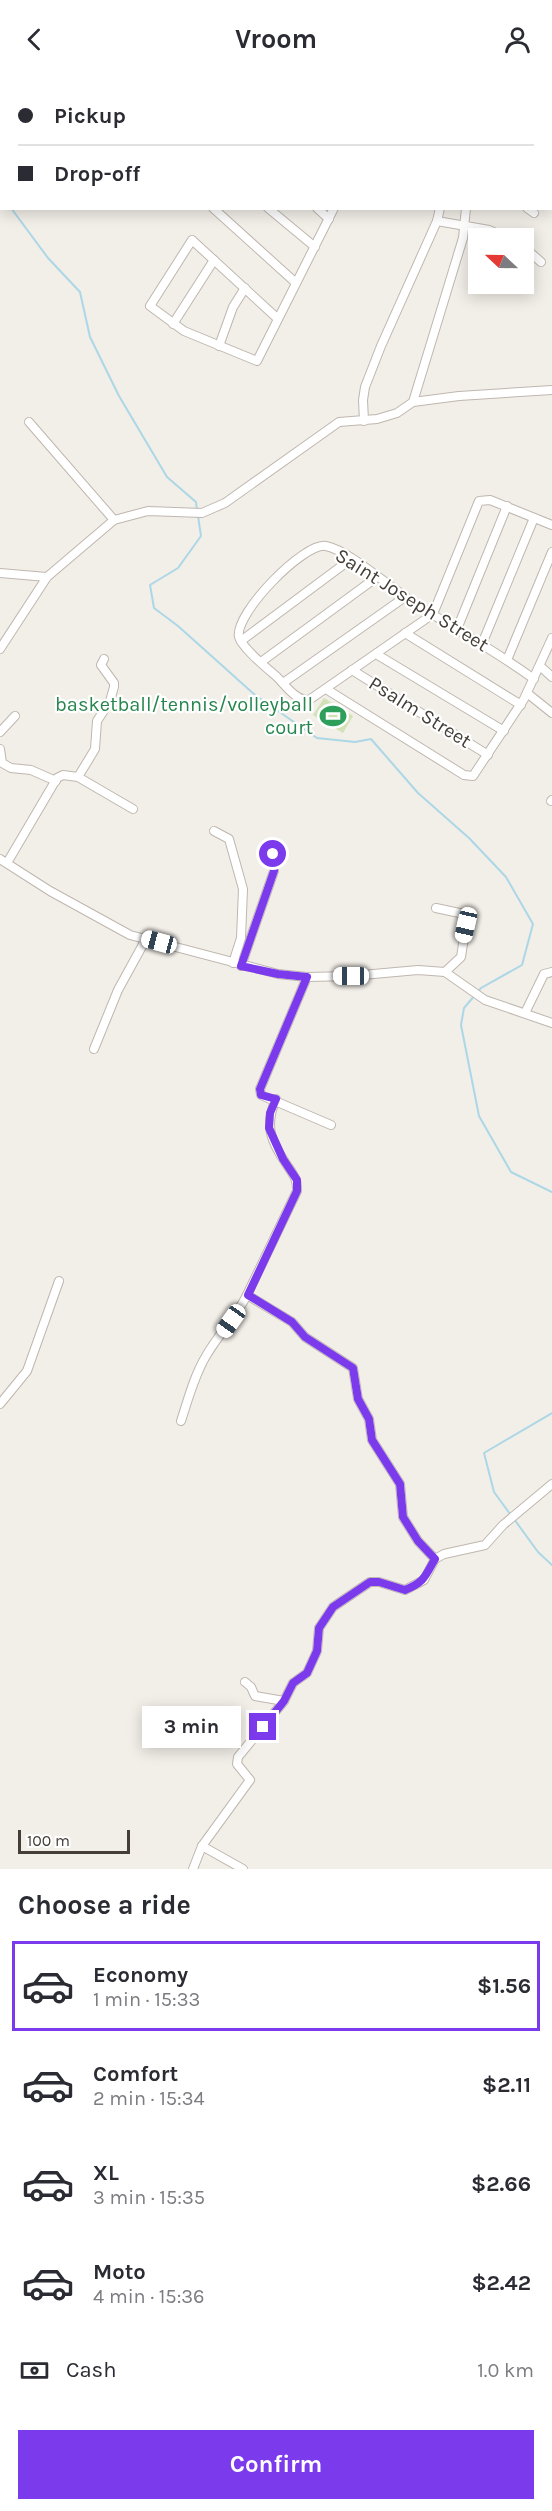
<!DOCTYPE html>
<html lang="en">
<head>
<meta charset="utf-8">
<style>
	body { margin:0; font-family:Karla,sans-serif; background:#f7f7f7; color:#2b2b33; height:100vh; display:flex; flex-direction:column; font-size:22px; white-space:nowrap }
	* { box-sizing:border-box; margin:0 }
	p { font-size:20px; color:#7c7c81 }
	.icon { flex:none; width:33px; height:33px; fill:none; stroke:currentColor; stroke-width:2; stroke-linecap:round; stroke-linejoin:round }
	.map { position:relative; height:1791px; overflow:hidden }
	.panel { display:flex; flex-direction:column; background:#fff; flex:1 }
	.panel>* { flex:none }
	.top-card { position:absolute; left:0px; top:0px; width:552px; height:132px; box-shadow:0 3px 15px #0003; display:grid; align-content:center; height:132px; padding:0 18px; background:#fff }
	.needle { width:39px; rotate:292deg }
	.controls { position:absolute; left:468px; top:150px; display:grid; gap:12px }
	.controls a { display:grid; place-items:center; width:66px; height:66px; border-radius:0px; background:#fff; box-shadow:0 3px 15px #0003; font-size:30px }
	.scale { position:absolute; left:18px; bottom:15px; width:112px; box-sizing:border-box; padding-left:6px; border:3px solid #453e38; border-top:0; font-size:16px; line-height:21px; white-space:nowrap; color:#453e38; -webkit-text-stroke:4px #fff; paint-order:stroke }
	.end { position:absolute; width:27px; height:27px; margin:-14px; border:8px solid #7c3aed; background:#fff; box-shadow:0 0 0 3px #fff }
	.from { border-radius:50% }
	.bubble { position:absolute; height:42px; border-radius:0px; background:#fff; box-shadow:0 3px 15px #0003; font-size:20px; font-weight:700; line-height:42px; text-align:center }
	.car { position:absolute; width:18px; height:36px; margin:-18px -9px; border-radius:8px; box-shadow:0 0 4px 2px #0007; background:linear-gradient(#fff 24%,#345 0 40%,#fff 0 76%,#345 0 86%,#fff 0) }
	.top-card b { display:flex; align-items:center; gap:21px; height:57px; font-size:22px }
	.top-card b+b { border-top:2px solid #e1e1e2 }
	.top-card i { width:15px; height:15px; background:#2b2b33 }
	ul { padding:0; list-style:none }
	li { display:flex; align-items:center; gap:18px; height:90px; margin:0 12px 9px; padding:0 6px; border:3px solid transparent; border-radius:0px }
	li div { flex:1 }
	li b { display:block; font-size:22px }
	li em { font-style:normal; font-weight:700 }
	li.on { border-color:#7c3aed }
	li>.icon { width:54px; height:54px; stroke-width:1.5 }
	h2 { padding:0 18px; font-size:27px; line-height:72px }
	.pay { display:flex; align-items:center; gap:15px; height:66px; padding:0 18px; font-size:22px }
	.pay p { margin-inline-start:auto }
	.action { display:flex; gap:12px; margin-top:auto; padding:12px 18px }
	.action a { flex:1; height:69px; border-radius:0px; background:#7c3aed; color:#fff; font-size:24px; font-weight:700; line-height:69px; text-align:center }
	header { display:flex; justify-content:space-between; align-items:center; height:78px; padding:0 18px; background:#fff; font-size:27px; font-weight:700 }
	.map>svg:first-child { display:block }
</style>
</head>
<body>
<header><svg class="icon" aria-label="back" viewBox="0 0 24 24"><path d="M15 5l-7 7 7 7"/></svg>Vroom<svg class="icon" aria-label="person" viewBox="0 0 24 24"><circle cx="12" cy="8" r="4"/><path d="M4 21q1-7 8-7t8 7"/></svg></header>
<div class="map">
<svg width="552" height="1791" viewBox="0 0 552 1791">
	<rect width="100%" height="100%" fill="#f2eee8"/>
	<path fill="#d3e1b6" d="M324,620L353,638L343,655L313,637Z"/>
	<g fill="none" stroke-linecap="round" stroke-linejoin="round">
		<g stroke="#acd7e7" stroke-width="2">
			<path d="M0,99L2,103"/>
			<path d="M11,130L48,180L80,214L90,259L119,318L167,399L196,424L197,432"/>
			<path d="M198,438L201,458L178,490L150,507L154,530L178,548L255,617L317,660L355,664L371,661L418,715L469,760L506,799L533,846L522,887L481,910L464,930L461,947L479,1038L511,1094L552,1114"/>
			<path d="M510,1436L494,1414L484,1375L552,1335"/>
			<path d="M514,1441L538,1474L552,1487"/>
		</g>
		<g stroke="#bfb7af" stroke-width="10">
			<g id="minor">
				<path d="M8,0L9,2"/>
				<path d="M52,0L53,2"/>
				<path d="M152,0L153,2"/>
				<path d="M33,2L41,0"/>
				<path d="M104,2L106,0"/>
				<path d="M501,2V0"/>
				<path d="M0,38H2"/>
				<path d="M550,113L552,117"/>
				<path d="M213,130L296,205"/>
				<path d="M268,130L315,169"/>
				<path d="M317,130L329,141"/>
				<path d="M527,130L534,135"/>
				<path d="M437,143L489,152L507,160"/>
				<path d="M524,169L541,184"/>
				<path d="M278,241L192,162L150,228L184,253L257,283L334,130"/>
				<path d="M173,246L214,182"/>
				<path d="M219,268L233,229L245,210"/>
				<path d="M413,324L463,160L466,130"/>
				<path d="M364,343L363,322L365,309L381,268L437,143L440,130"/>
				<path d="M29,344L114,442"/>
				<path d="M0,495L47,499"/>
				<path d="M457,551L507,428"/>
				<path d="M405,555L521,627"/>
				<path d="M241,563L351,481"/>
				<path d="M482,566L534,440"/>
				<path d="M0,571L47,499L114,442L148,433L202,435L225,425L339,344L377,341L397,335L413,324L459,318L552,312"/>
				<path d="M376,576L504,653"/>
				<path d="M507,582L552,474"/>
				<path d="M261,584L377,499"/>
				<path d="M540,588L552,599"/>
				<path d="M352,592L488,677"/>
				<path d="M534,601C492,570 446,547 403,517C385,505 347,472 326,468C304,464 234,536 239,559C242,570 268,591 277,599C285,607 296,623 309,622L433,536L479,423L490,422L552,447"/>
				<path d="M283,605L405,519"/>
				<path d="M326,611L464,697L473,698L524,621L552,560"/>
				<path d="M527,615L552,635"/>
				<path d="M0,654L15,638"/>
				<path d="M0,671L2,685L11,690L31,692L56,703"/>
				<path d="M78,699L133,731"/>
				<path d="M551,723L552,722"/>
				<path d="M214,753L229,761L243,811L241,860L233,885"/>
				<path d="M0,781L50,813L130,857L278,896L307,899L351,898L418,892L445,894L485,922L552,945"/>
				<path d="M7,785L57,700L63,697L78,699L95,671L97,643L110,623L114,609V605L101,587L104,581"/>
				<path d="M436,830L464,836L467,840L461,879L445,894"/>
				<path d="M241,888L274,793L273,776"/>
				<path d="M307,899L260,1011L261,1017L331,1047"/>
				<path d="M525,935L544,896L552,894"/>
				<path d="M94,971L118,912L146,861"/>
				<path d="M276,1021C264,1048 271,1064 287,1087C293,1096 298,1102 297,1113L247,1217L292,1244L305,1259L353,1290L358,1321L369,1341L372,1362L400,1406L403,1439L418,1463L435,1481"/>
				<path d="M0,1326L27,1293L59,1203"/>
				<path d="M181,1343C188,1322 194,1298 206,1278C218,1257 236,1239 247,1217"/>
				<path d="M245,1604L251,1609L255,1618L284,1623"/>
				<path d="M202,1768L243,1791"/>
				<path d="M193,1791L202,1768L250,1702L237,1686L238,1679L284,1623L293,1605L307,1595L317,1573L319,1550L333,1529L370,1504H379L405,1512L424,1502L435,1481L444,1476L485,1467L503,1447L552,1406"/>
			</g>
		</g>
		<use href="#minor" stroke="#fff" stroke-width="8"/>
	</g>
	<g fill="none" stroke-linecap="round" stroke-linejoin="round">
		<path stroke="#7c3aed" stroke-width="8" d="M263,1649L284,1623L293,1605L307,1595L317,1573L319,1550L333,1529L370,1504H379L405,1512C425,1504 425,1498 435,1481L418,1463L403,1439L400,1406L372,1362L369,1341L358,1321L353,1290L305,1259L292,1244L248,1217L297,1113V1102L283,1081L269,1050L270,1035L276,1021L261,1017L260,1011L307,899L278,896L241,888L274,793L273,776"/>
	</g>
	<defs>
		<g id="stadium-bare" transform="scale(2.07)"><path d="M0-5a6.5 5 0 1 0 0 10a6.5 5 0 1 0 0-10ZM-3.5-1.8h7v3.6h-7Z" fill="#2e9e5b" stroke="#fff" stroke-width="2.5" paint-order="stroke"/></g>
	</defs>
	<g fill-rule="evenodd">
		<use href="#stadium-bare" x="333" y="638"/>
	</g>
	<g text-anchor="middle" dominant-baseline="central" stroke-width="4.5" stroke-linejoin="round" paint-order="stroke">
		<g font-size="20" fill="#453e38" stroke="#fff">
			<text transform="translate(412 522) rotate(32)">Saint Joseph Street</text>
			<text transform="translate(420 634) rotate(32)">Psalm Street</text>
		</g>
		<g font-size="20" fill="#27864d" stroke="#fff" text-anchor="end">
			<text x="313" y="626">basketball/tennis/volleyball<tspan x="313" dy="23">court</tspan></text>
		</g>
	</g>
</svg>
<div class="controls">
<a><svg class="needle" viewBox="-14 -14 28 28"><path d="M0-13l5 13h-10z" fill="#e53935"/><path d="M0 13l5-13h-10z" fill="#7c7c81"/></svg></a>
</div>
<div class="scale">100 m</div>
<i class="end from" style="left:273px;top:776px"></i>
<i class="end" style="left:263px;top:1649px"></i>
<div class="bubble" style="left:142px;top:1628px;width:99px">3 min</div>
<i class="car" style="left:466px;top:847px;rotate:193deg"></i>
<i class="car" style="left:159px;top:864px;rotate:285deg"></i>
<i class="car" style="left:351px;top:898px;rotate:270deg"></i>
<i class="car" style="left:231px;top:1243px;rotate:215deg"></i>
<div class="top-card">
<b><i class="from"></i>Pickup</b>
<b><i></i>Drop-off</b>
</div>
</div>
<section class="panel">
<h2>Choose a ride</h2>
<ul>
<li class="on"><svg class="icon" aria-label="car" viewBox="0 0 24 24"><path d="M5 17H2v-5l4-1 3-4h7l3 4 3 1v5h-3M9 17h6M6 11h13"/><circle cx="7" cy="17" r="2"/><circle cx="17" cy="17" r="2"/></svg><div><b>Economy</b><p>1 min · 15:33</p></div><em>$1.56</em></li>
<li><svg class="icon" aria-label="car" viewBox="0 0 24 24"><path d="M5 17H2v-5l4-1 3-4h7l3 4 3 1v5h-3M9 17h6M6 11h13"/><circle cx="7" cy="17" r="2"/><circle cx="17" cy="17" r="2"/></svg><div><b>Comfort</b><p>2 min · 15:34</p></div><em>$2.11</em></li>
<li><svg class="icon" aria-label="car" viewBox="0 0 24 24"><path d="M5 17H2v-5l4-1 3-4h7l3 4 3 1v5h-3M9 17h6M6 11h13"/><circle cx="7" cy="17" r="2"/><circle cx="17" cy="17" r="2"/></svg><div><b>XL</b><p>3 min · 15:35</p></div><em>$2.66</em></li>
<li><svg class="icon" aria-label="car" viewBox="0 0 24 24"><path d="M5 17H2v-5l4-1 3-4h7l3 4 3 1v5h-3M9 17h6M6 11h13"/><circle cx="7" cy="17" r="2"/><circle cx="17" cy="17" r="2"/></svg><div><b>Moto</b><p>4 min · 15:36</p></div><em>$2.42</em></li>
</ul>
<div class="pay"><svg class="icon" aria-label="cash" viewBox="0 0 24 24"><path d="M3 7h18v10H3z"/><circle cx="12" cy="12" r="2"/></svg>Cash<p>1.0 km</p></div>
<div class="action"><a>Confirm</a></div>
</section>
</body>
</html>
